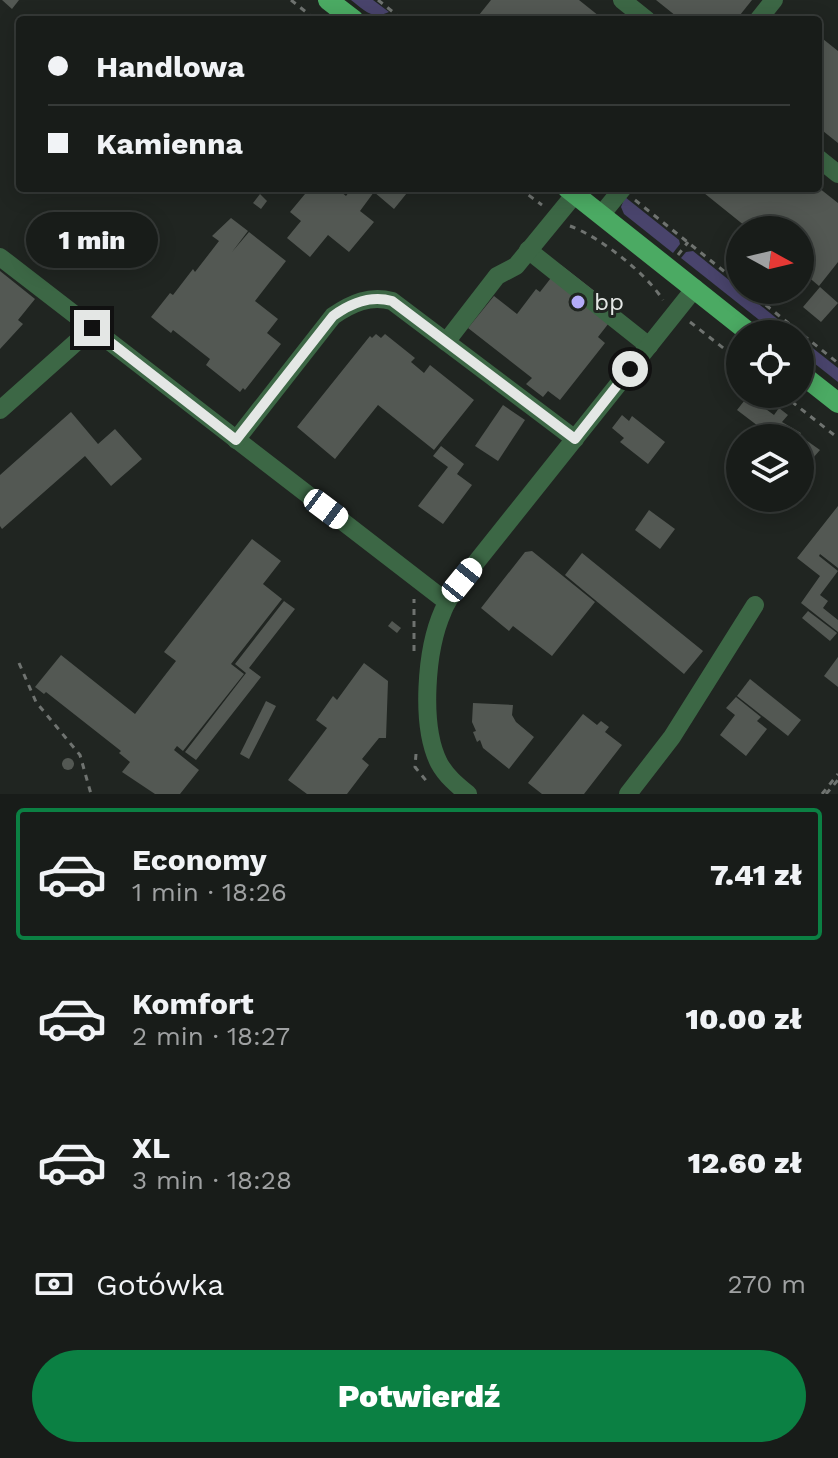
<!DOCTYPE html>
<html lang="pl">
<head>
<meta charset="utf-8">
<style>
	body { margin:0; font-family:"Work Sans",sans-serif; background:#252926; color:#f1f3f6; height:100vh; display:flex; flex-direction:column; font-size:30px; white-space:nowrap }
	* { box-sizing:border-box; margin:0 }
	p { font-size:26px; color:#9fa1a2 }
	.icon { flex:none; width:44px; height:44px; fill:none; stroke:currentColor; stroke-width:2; stroke-linecap:round; stroke-linejoin:round }
	.map { position:relative; height:794px; overflow:hidden }
	.side { display:flex; flex-direction:column; background:#181c19; flex:1 }
	.side>* { flex:none }
	.hud { position:absolute; left:16px; top:16px; width:806px; height:176px; border-radius:8px; box-shadow:0 4px 20px #0003,0 0 0 2px #363a38; display:grid; align-content:center; height:176px; padding:0 32px; background:#181c19 }
	.needle { width:52px; rotate:98deg }
	.fabs { position:absolute; left:726px; top:216px; display:grid; gap:16px }
	.fabs a { display:grid; place-items:center; width:88px; height:88px; border-radius:50%; background:#181c19; box-shadow:0 4px 20px #0003,0 0 0 2px #363a38; font-size:40px }
	.end { position:absolute; width:36px; height:36px; margin:-18px; border:10px solid #e4e7e5; background:#111; box-shadow:0 0 0 4px #111 }
	.from { border-radius:50% }
	.bubble { position:absolute; height:56px; border-radius:28px; background:#181c19; box-shadow:0 4px 20px #0003,0 0 0 2px #363a38; font-size:26px; font-weight:800; line-height:56px; text-align:center }
	.car { position:absolute; width:24px; height:48px; margin:-24px -12px; border-radius:10px; box-shadow:0 0 6px 2px #0007; background:linear-gradient(#fff 24%,#345 0 40%,#fff 0 76%,#345 0 86%,#fff 0) }
	.hud b { display:flex; align-items:center; gap:28px; height:76px; font-size:30px }
	.hud b+b { border-top:2px solid #363a38 }
	.hud i { width:20px; height:20px; background:#f1f3f6 }
	ul { padding:14px 0 0; list-style:none }
	li { display:flex; align-items:center; gap:24px; height:132px; margin:0 16px 12px; padding:0 16px; border:4px solid transparent; border-radius:8px }
	li div { flex:1 }
	li b { display:block; font-size:30px }
	li em { font-style:normal; font-weight:800 }
	li.active { border-color:#0b8043 }
	li>.icon { width:72px; height:72px; stroke-width:1.5 }
	.pay { display:flex; align-items:center; gap:20px; height:88px; padding:0 32px; font-size:30px }
	.pay p { margin-inline-start:auto }
	.action { display:flex; gap:16px; margin-top:auto; padding:16px 32px }
	.action a { flex:1; height:92px; border-radius:48px; background:#0b8043; color:#fff; font-size:32px; font-weight:800; line-height:92px; text-align:center }
	.map>svg:first-child { display:block }
</style>
</head>
<body>
<div class="map">
<svg width="838" height="794" viewBox="0 0 838 794">
	<rect width="100%" height="100%" fill="#202521"/>
	<g fill="#49446c">
		<path d="M351,0H373L389,12C372,20 364,10 351,0Z"/>
		<path d="M625,197L679,240L680,244L673,253L624,214L621,207Z"/>
		<path d="M693,251L796,334H777L681,258L686,252Z"/>
		<path d="M800,338L838,368V382L800,352Z"/>
	</g>
	<g fill="#535853">
		<path d="M2,0H19L12,9Z"/>
		<path d="M491,0H579L604,20H485L479,15Z"/>
		<path d="M656,0H752L736,20H681Z"/>
		<path d="M818,35L838,51V143L818,127Z"/>
		<path d="M310,188H336L346,196L352,188H411L394,209L374,192L360,211L374,222L349,252L328,235L310,257L287,238L301,221L290,212Z"/>
		<path d="M702,188H819L838,203V262L819,286L800,270V230H750L704,193L705,191Z"/>
		<path d="M260,194L267,201L261,209L253,203Z"/>
		<path d="M231,218L248,231L232,252L249,232L286,261L255,301L278,319L267,333L281,344L245,390L243,388L240,392L206,365L210,359L173,330L171,333L151,317L170,293L173,295L193,269L195,272L219,241L212,236Z"/>
		<path d="M561,265L619,310L598,337L605,343L560,400L548,391L543,397L526,384L532,378L468,328L494,296L517,314L536,289L540,292Z"/>
		<path d="M0,271L35,299L18,320L23,324L0,349Z"/>
		<path d="M820,287L838,303L821,322L803,307Z"/>
		<path d="M376,334L381,338L385,334L415,358L411,362L424,373L430,365L474,400L434,450L378,405L335,459L297,427L370,336L372,338Z"/>
		<path d="M748,396L774,415L779,408L788,415L782,422L801,433L798,438H773L770,435L766,438L759,432L762,429L737,410Z"/>
		<path d="M503,405L525,420L498,461L475,446Z"/>
		<path d="M71,412L98,444L115,429L142,459L111,486L85,456L2,529L0,526V475Z"/>
		<path d="M622,415L629,421L632,416L665,442L648,464L620,442L624,438L612,428Z"/>
		<path d="M803,438L820,450L806,466L800,461V441Z"/>
		<path d="M441,446L464,464L457,474L472,485L443,524L418,506L448,467L433,456Z"/>
		<path d="M838,506V568L820,554L819,556L838,571L820,595L828,601L823,608L838,620V632L801,603L820,576L797,558Z"/>
		<path d="M649,510L675,529L660,549L635,530Z"/>
		<path d="M252,539L281,561L263,584L282,599L231,664L244,674L183,751L177,746L174,750L199,770L180,794H155L122,772L130,762L119,753L121,751L46,692L44,694L35,687L61,655L135,714L176,661L164,652Z"/>
		<path d="M532,551L595,602L552,656L513,626L509,631L481,608L525,552Z"/>
		<path d="M582,553L703,651L684,674L565,575Z"/>
		<path d="M284,601L295,609L249,668L261,677L196,760L185,752L246,673L235,664Z"/>
		<path d="M808,611L837,633L830,641L802,618Z"/>
		<path d="M392,621L401,628L397,633L388,626Z"/>
		<path d="M838,657V687L824,676Z"/>
		<path d="M364,663L388,681L386,738H379L362,759L369,765L347,794H307L288,780L327,728L316,720L333,696L337,700Z"/>
		<path d="M750,679L801,720L788,736L737,696Z"/>
		<path d="M736,697L761,717L757,721L767,729L746,756L720,735L735,715L726,708Z"/>
		<path d="M266,701L276,706L249,759L240,754Z"/>
		<path d="M473,703L513,705L512,715L516,722L534,737L509,769L483,748L480,740L477,742L473,732L476,731L472,722Z"/>
		<path d="M583,714L597,725L601,721L609,727L605,732L622,745L584,794H542L528,783Z"/>
		<circle cx="68" cy="764" r="6"/>
	</g>
	<g fill="none" stroke-linecap="round" stroke-linejoin="round">
		<g stroke="#6f7370" stroke-width="3" stroke-dasharray="6 6" stroke-linecap="butt">
			<path d="M291,0L316,20"/>
			<path d="M378,0L403,20"/>
			<path d="M519,188L542,205"/>
			<path d="M635,200L740,284"/>
			<path d="M570,226C600,237 646,273 663,300"/>
			<path d="M678,255L688,242"/>
			<path d="M747,290L838,363"/>
			<path d="M690,322L740,361"/>
			<path d="M782,394L838,438"/>
			<path d="M414,651V599"/>
			<path d="M19,663L36,702L80,755L91,794"/>
			<path d="M416,754L415,767L428,783"/>
			<path d="M822,794L838,774"/>
			<path d="M826,794L838,780"/>
		</g>
		<g stroke="#3c6745" stroke-width="18">
			<path d="M622,0L647,20"/>
			<path d="M758,20L774,0"/>
			<path d="M818,158L838,174"/>
			<path d="M601,215L623,188"/>
			<path d="M528,250L649,346"/>
			<path d="M0,257L92,328"/>
			<path d="M446,342L497,276L516,266L575,194"/>
			<path d="M0,410L92,328L447,602"/>
			<path d="M236,440L333,316C352,303 370,295 392,301L575,439"/>
			<path d="M468,794C457,785 446,776 439,763C420,725 426,649 443,611C447,600 455,590 462,580L695,288"/>
			<path d="M628,794L672,737L755,605"/>
		</g>
		<g stroke="#4baa63" stroke-width="20">
			<path d="M328,0L354,20"/>
			<path d="M567,188L751,334"/>
			<path d="M800,373L838,403"/>
		</g>
	</g>
	<g fill="none" stroke-linecap="round" stroke-linejoin="round">
		<path stroke="#e4e7e5" stroke-width="10" d="M92,328L236,440L333,316C351,303 370,295 392,301L575,439L630,369"/>
	</g>
	<circle fill="#b4acf9" stroke="#202521" stroke-width="3" cx="578" cy="302" r="8"/>
	<g text-anchor="middle" dominant-baseline="central" stroke-width="6" stroke-linejoin="round" paint-order="stroke">
		<g font-size="24" fill="#e4e7e5" stroke="#202521" text-anchor="start">
			<text x="594" y="302">bp</text>
		</g>
	</g>
</svg>
<div class="fabs">
<a><svg class="needle" viewBox="-14 -14 28 28"><path d="M0-13l5 13h-10z" fill="#e53935"/><path d="M0 13l5-13h-10z" fill="#9fa1a2"/></svg></a>
<a><svg class="icon" aria-label="locate" viewBox="0 0 24 24"><circle cx="12" cy="12" r="6"/><path d="M12 2v4M12 18v4M2 12h4M18 12h4"/></svg></a>
<a><svg class="icon" aria-label="layers" viewBox="0 0 24 24"><path d="M12 4l9 5-9 5-9-5zM3 14l9 5 9-5"/></svg></a>
</div>
<i class="end from" style="left:630px;top:369px"></i>
<i class="end" style="left:92px;top:328px"></i>
<div class="bubble" style="left:26px;top:212px;width:132px">1 min</div>
<i class="car" style="left:326px;top:509px;rotate:127deg"></i>
<i class="car" style="left:462px;top:580px;rotate:39deg"></i>
<div class="hud">
<b><i class="from"></i>Handlowa</b>
<b><i></i>Kamienna</b>
</div>
</div>
<section class="side">
<ul>
<li class="active"><svg class="icon" aria-label="car" viewBox="0 0 24 24"><path d="M5 17H2v-5l4-1 3-4h7l3 4 3 1v5h-3M9 17h6M6 11h13"/><circle cx="7" cy="17" r="2"/><circle cx="17" cy="17" r="2"/></svg><div><b>Economy</b><p>1 min · 18:26</p></div><em>7.41 zł</em></li>
<li><svg class="icon" aria-label="car" viewBox="0 0 24 24"><path d="M5 17H2v-5l4-1 3-4h7l3 4 3 1v5h-3M9 17h6M6 11h13"/><circle cx="7" cy="17" r="2"/><circle cx="17" cy="17" r="2"/></svg><div><b>Komfort</b><p>2 min · 18:27</p></div><em>10.00 zł</em></li>
<li><svg class="icon" aria-label="car" viewBox="0 0 24 24"><path d="M5 17H2v-5l4-1 3-4h7l3 4 3 1v5h-3M9 17h6M6 11h13"/><circle cx="7" cy="17" r="2"/><circle cx="17" cy="17" r="2"/></svg><div><b>XL</b><p>3 min · 18:28</p></div><em>12.60 zł</em></li>
</ul>
<div class="pay"><svg class="icon" aria-label="cash" viewBox="0 0 24 24"><path d="M3 7h18v10H3z"/><circle cx="12" cy="12" r="2"/></svg>Gotówka<p>270 m</p></div>
<div class="action"><a>Potwierdź</a></div>
</section>
</body>
</html>
